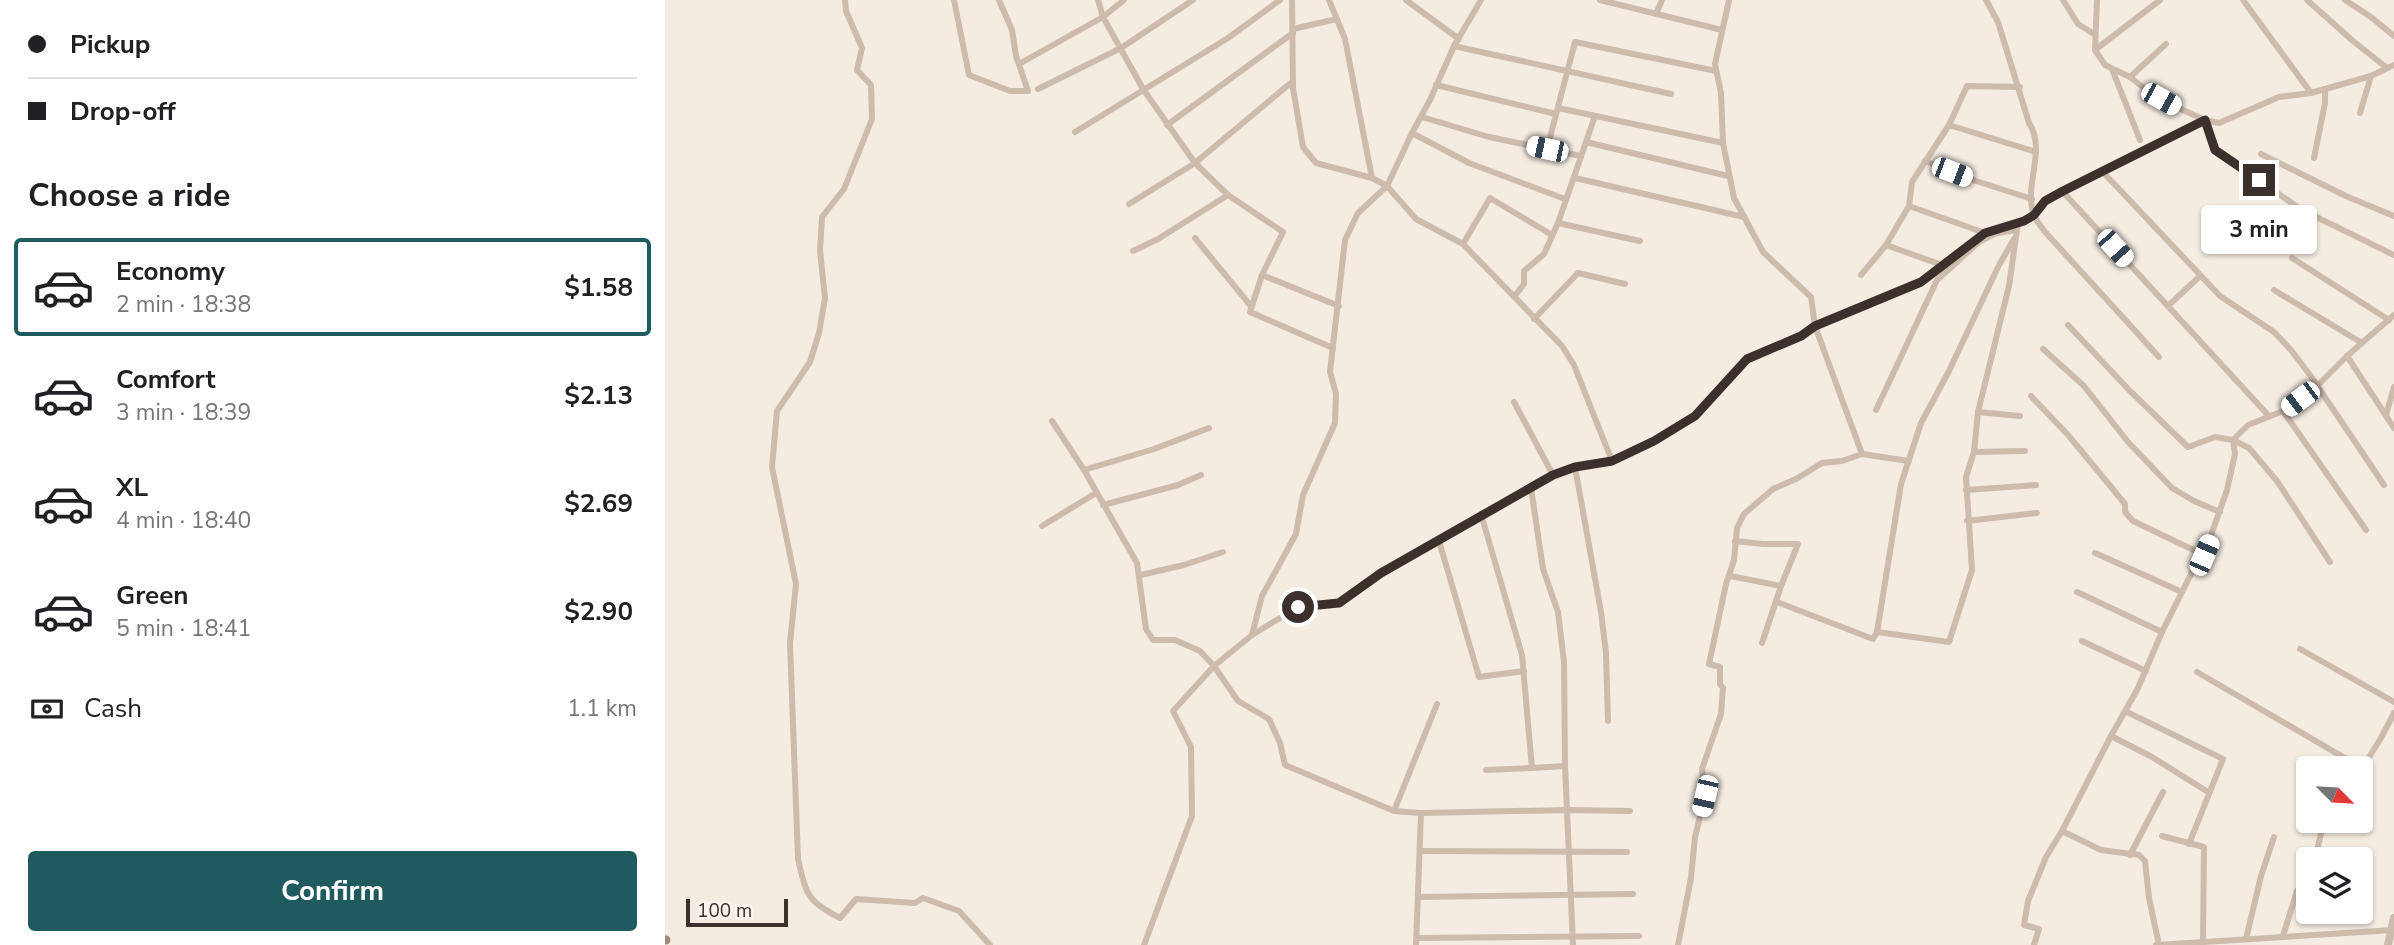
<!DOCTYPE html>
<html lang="en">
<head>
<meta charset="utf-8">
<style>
	body { margin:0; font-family:"Nunito Sans",sans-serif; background:#f6f6f6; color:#202124; height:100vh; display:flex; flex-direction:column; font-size:26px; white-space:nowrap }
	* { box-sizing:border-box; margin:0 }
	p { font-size:23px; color:#757577 }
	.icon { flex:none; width:38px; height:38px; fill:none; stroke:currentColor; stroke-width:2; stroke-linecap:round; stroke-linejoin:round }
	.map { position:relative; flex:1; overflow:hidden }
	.sheet { display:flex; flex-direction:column; background:#fff; width:665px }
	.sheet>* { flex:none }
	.top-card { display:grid; align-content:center; height:154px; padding:0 28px; background:#fff }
	.needle { width:46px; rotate:114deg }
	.fabs { position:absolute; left:1631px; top:756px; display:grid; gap:14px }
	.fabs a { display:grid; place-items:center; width:77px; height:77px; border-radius:7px; background:#fff; box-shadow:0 2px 5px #0004; font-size:35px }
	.scale { position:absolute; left:21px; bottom:18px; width:102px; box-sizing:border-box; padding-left:7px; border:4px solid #3b302b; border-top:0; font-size:19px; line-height:24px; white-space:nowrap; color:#3b302b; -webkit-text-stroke:5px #fbf5ee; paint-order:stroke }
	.end { position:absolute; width:32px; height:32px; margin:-16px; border:9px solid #3b302b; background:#fff; box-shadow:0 0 0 4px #fff }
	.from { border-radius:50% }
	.bubble { position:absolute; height:49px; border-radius:7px; background:#fff; box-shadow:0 2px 5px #0004; font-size:23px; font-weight:700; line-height:49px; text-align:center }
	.car { position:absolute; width:21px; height:42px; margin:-21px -10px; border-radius:9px; box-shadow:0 0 5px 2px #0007; background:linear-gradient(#fff 24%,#345 0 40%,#fff 0 76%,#345 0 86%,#fff 0) }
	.top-card b { display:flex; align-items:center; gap:24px; height:66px; font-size:26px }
	.top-card b+b { border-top:2px solid #e0e0e0 }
	.top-card i { width:18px; height:18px; background:#202124 }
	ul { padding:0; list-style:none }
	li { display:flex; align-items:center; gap:21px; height:98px; margin:0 14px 10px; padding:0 14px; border:4px solid transparent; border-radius:7px }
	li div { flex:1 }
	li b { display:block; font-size:26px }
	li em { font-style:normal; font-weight:700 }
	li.active { border-color:#1f5a5e }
	li>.icon { width:63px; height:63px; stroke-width:1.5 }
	h2 { padding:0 28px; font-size:32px; line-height:84px }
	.pay { display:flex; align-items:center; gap:18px; height:77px; padding:0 28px; font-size:26px }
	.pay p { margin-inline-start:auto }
	.action { display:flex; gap:14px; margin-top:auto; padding:14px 28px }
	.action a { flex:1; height:80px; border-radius:7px; background:#1f5a5e; color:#fff; font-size:28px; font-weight:700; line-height:80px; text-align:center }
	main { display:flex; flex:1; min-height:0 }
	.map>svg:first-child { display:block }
</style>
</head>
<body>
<main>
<section class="sheet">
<div class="top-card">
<b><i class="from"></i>Pickup</b>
<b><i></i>Drop-off</b>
</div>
<h2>Choose a ride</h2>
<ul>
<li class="active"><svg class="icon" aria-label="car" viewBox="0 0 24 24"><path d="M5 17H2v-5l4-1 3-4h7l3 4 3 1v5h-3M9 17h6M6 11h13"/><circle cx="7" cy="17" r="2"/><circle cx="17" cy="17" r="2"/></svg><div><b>Economy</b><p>2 min · 18:38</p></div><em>$1.58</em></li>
<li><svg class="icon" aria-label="car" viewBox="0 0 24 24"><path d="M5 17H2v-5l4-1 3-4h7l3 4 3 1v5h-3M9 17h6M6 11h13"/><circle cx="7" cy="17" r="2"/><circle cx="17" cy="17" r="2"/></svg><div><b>Comfort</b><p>3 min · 18:39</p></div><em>$2.13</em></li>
<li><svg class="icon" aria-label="car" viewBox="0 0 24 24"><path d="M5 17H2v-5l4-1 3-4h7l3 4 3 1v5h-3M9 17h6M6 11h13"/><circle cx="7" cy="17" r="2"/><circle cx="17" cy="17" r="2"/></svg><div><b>XL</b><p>4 min · 18:40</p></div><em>$2.69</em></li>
<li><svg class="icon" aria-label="car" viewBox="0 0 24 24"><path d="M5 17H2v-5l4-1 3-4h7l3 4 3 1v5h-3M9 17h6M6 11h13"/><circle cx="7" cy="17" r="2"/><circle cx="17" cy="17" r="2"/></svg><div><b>Green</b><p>5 min · 18:41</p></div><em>$2.90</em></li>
</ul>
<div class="pay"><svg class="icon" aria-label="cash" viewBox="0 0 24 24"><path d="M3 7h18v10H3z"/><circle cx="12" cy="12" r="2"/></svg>Cash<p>1.1 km</p></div>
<div class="action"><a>Confirm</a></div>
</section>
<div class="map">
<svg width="1729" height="945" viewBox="0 0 1729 945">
	<rect width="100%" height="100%" fill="#f4ebe1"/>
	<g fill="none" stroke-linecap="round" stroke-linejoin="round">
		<g stroke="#cdbbac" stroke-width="6">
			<path d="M180,0L181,11L197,48L192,70L206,85L207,119L179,189L157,217L155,251L160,298L154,333L145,362L112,411L107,467L131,584L125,643L133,859C141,893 141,901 175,918L191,899L250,903L258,898L294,911L325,945"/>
			<path d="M289,0L304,75L345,91H363L351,56L347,30L334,0"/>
			<path d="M433,0L438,17L478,89L530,163L563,195L618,232L597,275L585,312L668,348"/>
			<path d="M627,0L628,88L638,147L651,163L707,178L722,186L751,219L798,244L897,346L909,365L947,461"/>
			<path d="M664,0L680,39L707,178"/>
			<path d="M741,0L794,39"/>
			<path d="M935,0L1057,30"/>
			<path d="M1064,0L1050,64L1056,93L1058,143L1069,198L1098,252L1146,297L1150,326L1197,454"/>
			<path d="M1321,0L1333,22L1364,123C1382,150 1358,186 1369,215C1371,221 1377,228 1381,233L1494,357"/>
			<path d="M1398,0L1413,24L1429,34"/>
			<path d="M1432,0L1430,50L1440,65L1465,77L1484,92L1509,106L1540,120L1550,150L1637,210L1729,255"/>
			<path d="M1578,0L1646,93"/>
			<path d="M1642,0L1688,41L1722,68"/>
			<path d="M1680,0L1706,17L1729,36"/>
			<path d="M991,14L997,0"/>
			<path d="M628,29L672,19"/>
			<path d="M789,46L1006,94"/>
			<path d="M1430,50L1495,0"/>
			<path d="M354,64L438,17L459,0"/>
			<path d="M1447,69L1475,140"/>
			<path d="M1465,77L1501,44"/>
			<path d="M771,85L891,114"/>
			<path d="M373,89L456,48L528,0"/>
			<path d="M893,108L1058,143"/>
			<path d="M1695,113L1706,76"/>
			<path d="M757,117L824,137L916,156"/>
			<path d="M502,125L628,33"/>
			<path d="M1284,125L1371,152"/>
			<path d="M410,132L563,38L615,0"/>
			<path d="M747,133L804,163L900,199"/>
			<path d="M921,142L1063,176"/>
			<path d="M882,149L910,42L1051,71"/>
			<path d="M1596,154L1683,197L1729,216"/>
			<path d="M1649,158L1660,103V89"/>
			<path d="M1260,161L1308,180L1367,199"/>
			<path d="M1437,171L1555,296L1609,332L1626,350L1645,375L1719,485"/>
			<path d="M910,178L1079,217"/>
			<path d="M1397,191L1603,415"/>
			<path d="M464,204L530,163L628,81"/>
			<path d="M1244,206L1320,233"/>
			<path d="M893,223L975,241"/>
			<path d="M530,238L585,305"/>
			<path d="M798,244L825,198L887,235"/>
			<path d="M1221,245L1277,265"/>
			<path d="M468,251L493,239L563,195"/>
			<path d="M1627,258L1724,320"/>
			<path d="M597,275L674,306"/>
			<path d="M1196,275L1221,245L1244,206L1247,182L1284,125L1302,86L1355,87"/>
			<path d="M1609,290L1697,343"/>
			<path d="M849,297L859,284V271L879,254L893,223L930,116"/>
			<path d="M1503,306L1535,276"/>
			<path d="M869,319L913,273L960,284"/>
			<path d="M1403,325L1465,391L1523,447L1550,437L1568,440L1584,448L1612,481L1665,562"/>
			<path d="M1378,349L1419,386L1463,442L1507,488L1529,501L1555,512"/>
			<path d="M1682,356L1729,428"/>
			<path d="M1366,396L1404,436L1460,504V512L1468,521L1539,555"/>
			<path d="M849,402L888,475"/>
			<path d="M1211,410L1272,280L1314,242L1329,234L1351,230"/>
			<path d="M1618,411L1701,530"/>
			<path d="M1313,412L1355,416"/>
			<path d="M1721,415L1729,387"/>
			<path d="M387,421L419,470L472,563L481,629L488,640H510L535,651L549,666L573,701L604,719L615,743L620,765L729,811L756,813L903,810L965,811"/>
			<path d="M1309,452L1360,451"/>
			<path d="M910,467L936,612L941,653L943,721"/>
			<path d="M419,470L489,449L544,428"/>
			<path d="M866,488L878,569L893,612L899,662L900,766L908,945"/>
			<path d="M1301,490L1371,485"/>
			<path d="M438,505L513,485L536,475"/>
			<path d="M816,514L857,655L867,768L900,766"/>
			<path d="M1302,521L1372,513"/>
			<path d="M377,526L431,493"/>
			<path d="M774,541L814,677L859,671"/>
			<path d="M1070,541L1098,544H1133L1116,586L1097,643"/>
			<path d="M1430,553L1517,592"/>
			<path d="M476,575L519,565L558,552"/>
			<path d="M1065,576L1116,586"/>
			<path d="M1412,592L1497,632"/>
			<path d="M1112,602L1208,639L1212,632L1236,484L1256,423L1283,373L1334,265L1349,239"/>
			<path d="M1212,632L1284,642L1307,570L1301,477L1309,452L1313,412L1344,286L1353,223"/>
			<path d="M587,635L597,596L631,534L638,495L670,423L671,394L665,372L680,240L693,213L722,186L747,133L765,100L789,46L816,0"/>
			<path d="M1417,641L1481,671"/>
			<path d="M1635,649L1729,702"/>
			<path d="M1532,672L1697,768"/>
			<path d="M1460,711L1558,759L1524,844"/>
			<path d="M1446,736L1487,757L1543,792"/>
			<path d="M821,770L867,768"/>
			<path d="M1696,770L1716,738L1729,713"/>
			<path d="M729,811L772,704"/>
			<path d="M1397,831L1436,850L1474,855L1480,861L1484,898L1494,945"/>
			<path d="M1497,836L1539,847L1538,943"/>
			<path d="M755,851L962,852"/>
			<path d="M1465,855L1498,792"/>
			<path d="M1650,859L1659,821"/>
			<path d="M753,897L968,894"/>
			<path d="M1618,936L1632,891L1643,875"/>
			<path d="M752,938L974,936"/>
			<path d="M1581,939L1596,876L1609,837"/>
			<path d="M479,945L527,816L526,747L508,711L549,666L587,635L633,607L674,603L716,573L888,475L910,467L947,461L989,441L1030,416L1082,359L1137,336L1150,326L1256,283L1320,233L1359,221L1369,215L1380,201L1397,191L1540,120L1554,123L1614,97L1646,93L1706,76L1729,65"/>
			<path d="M751,945L756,813"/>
			<path d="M1013,945L1026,878L1030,837L1040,796L1037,769L1056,714L1058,688L1055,684V667L1044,664L1061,584L1069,560L1072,528L1079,514L1108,489L1131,479L1157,463L1177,461L1197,454L1244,461"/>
			<path d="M1369,945L1374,929L1359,925L1363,901L1381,857L1397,831L1446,736L1473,688L1497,632L1528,570L1539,555L1562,490L1570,454L1568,440L1583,425L1618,411L1652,386L1682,356L1729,315"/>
			<path d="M1491,945L1729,930"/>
		</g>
		<path stroke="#cdbbac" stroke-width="8" d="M1723,945L1729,918"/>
		<path stroke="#a18a7d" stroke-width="9" d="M0,940H1"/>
	</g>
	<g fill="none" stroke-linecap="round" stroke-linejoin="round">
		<path stroke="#3b302b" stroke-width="9" d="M633,607L674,603L716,573L888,475L910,467L947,461L989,441L1030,416L1082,359L1136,336L1150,326L1256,282L1320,233L1359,221L1369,215L1380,201L1398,191L1540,120L1550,150L1594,180"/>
	</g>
</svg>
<div class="fabs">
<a><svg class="needle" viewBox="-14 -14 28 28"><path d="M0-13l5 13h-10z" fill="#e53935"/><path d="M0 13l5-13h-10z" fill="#757577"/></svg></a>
<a><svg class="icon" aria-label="layers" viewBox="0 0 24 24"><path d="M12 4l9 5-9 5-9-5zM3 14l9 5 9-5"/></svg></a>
</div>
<div class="scale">100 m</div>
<i class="end from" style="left:633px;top:607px"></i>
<i class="end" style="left:1594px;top:180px"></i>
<div class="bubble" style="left:1536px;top:205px;width:116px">3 min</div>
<i class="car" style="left:1496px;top:99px;rotate:119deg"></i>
<i class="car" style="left:882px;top:149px;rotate:282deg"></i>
<i class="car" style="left:1287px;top:172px;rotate:111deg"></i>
<i class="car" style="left:1450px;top:248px;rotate:138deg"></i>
<i class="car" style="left:1635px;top:399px;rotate:233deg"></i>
<i class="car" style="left:1539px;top:555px;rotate:23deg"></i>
<i class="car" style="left:1040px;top:796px;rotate:193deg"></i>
</div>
</main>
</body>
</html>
